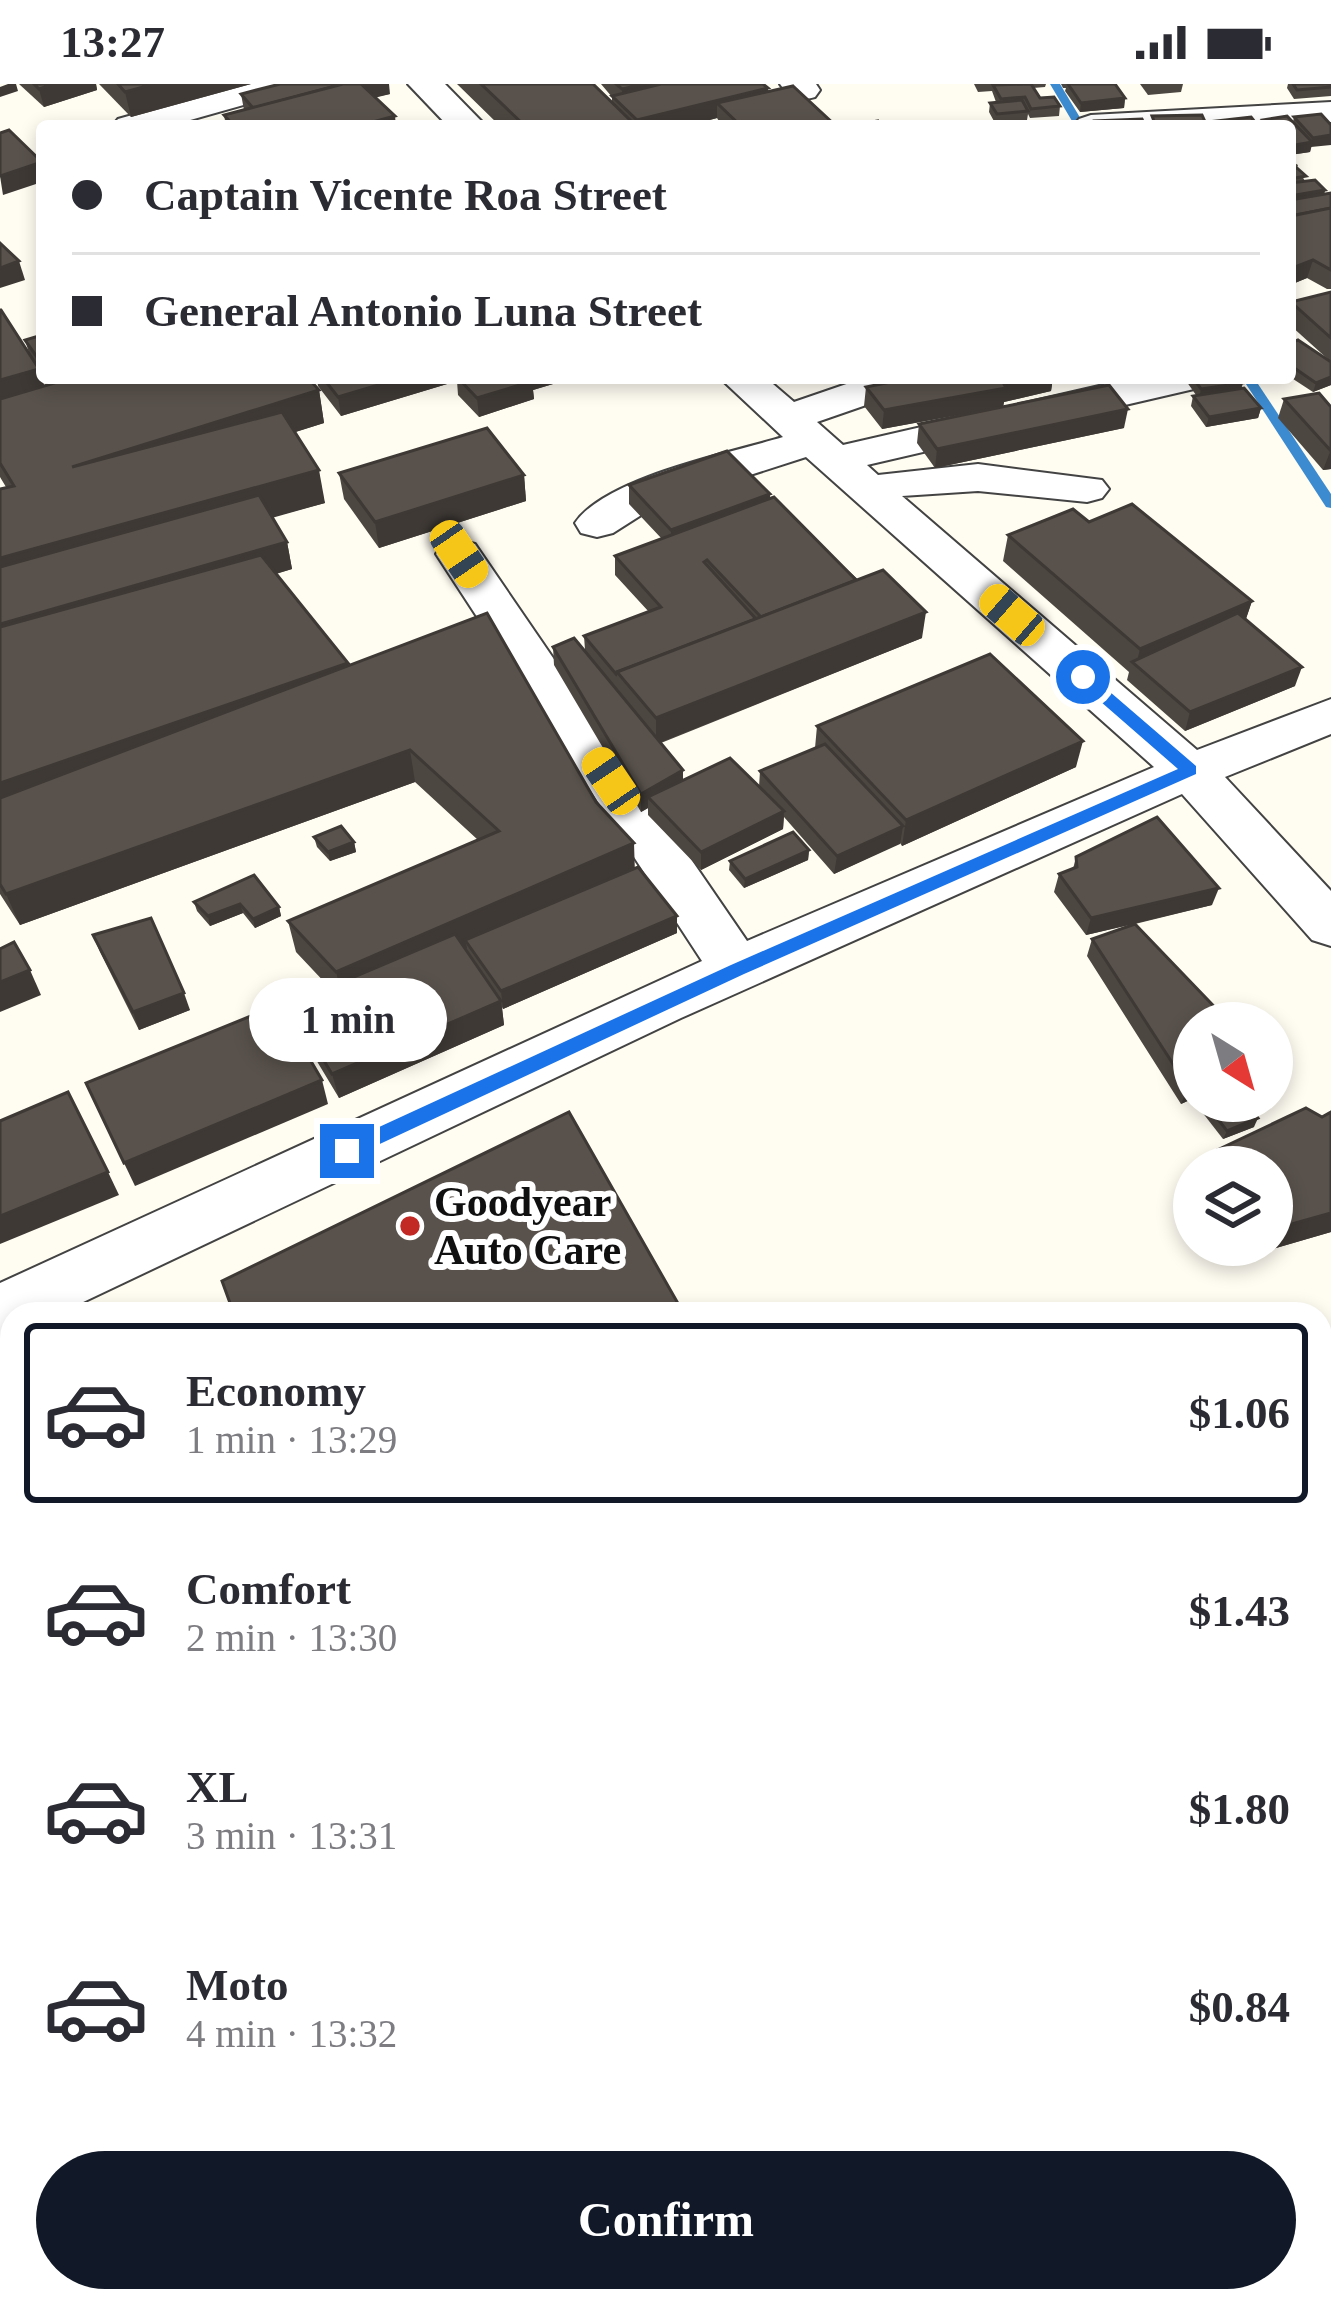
<!DOCTYPE html>
<html lang="en">
<head>
<meta charset="utf-8">
<style>
	body { margin:0; font-family:"Times New Roman",serif; background:#f7f7f7; color:#2b2b33; height:100vh; display:flex; flex-direction:column; font-size:45px; white-space:nowrap }
	* { box-sizing:border-box; margin:0 }
	p { font-size:39px; color:#7c7c81 }
	.icon { flex:none; width:66px; height:66px; fill:none; stroke:currentColor; stroke-width:2; stroke-linecap:round; stroke-linejoin:round }
	.map { position:relative; flex:1; overflow:hidden }
	.details { position:absolute; left:0px; top:1218px; width:1332px; height:1011px; display:flex; flex-direction:column; background:#fff; border-radius:36px 36px 0 0; box-shadow:0 6px 18px #0003 }
	.details>* { flex:none }
	.guide { position:absolute; left:36px; top:36px; width:1260px; height:264px; border-radius:12px; box-shadow:0 6px 18px #0003; display:grid; align-content:center; height:264px; padding:0 36px; background:#fff }
	.needle { width:78px; rotate:143deg }
	.buttons { position:absolute; left:1173px; top:918px; display:grid; gap:24px }
	.buttons a { display:grid; place-items:center; width:120px; height:120px; border-radius:50%; background:#fff; box-shadow:0 6px 18px #0003; font-size:60px }
	.end { position:absolute; width:54px; height:54px; margin:-27px; border:15px solid #1a73e8; background:#fff; box-shadow:0 0 0 6px #fff }
	.from { border-radius:50% }
	.bubble { position:absolute; height:84px; border-radius:42px; background:#fff; box-shadow:0 6px 18px #0003; font-size:39px; font-weight:700; line-height:84px; text-align:center }
	.car { position:absolute; width:36px; height:72px; margin:-36px -18px; border-radius:15px; box-shadow:0 0 9px 3px #0007; background:linear-gradient(#f5c518 24%,#345 0 40%,#f5c518 0 76%,#345 0 86%,#f5c518 0) }
	.guide b { display:flex; align-items:center; gap:42px; height:114px; font-size:45px }
	.guide b+b { border-top:3px solid #e1e1e2 }
	.guide i { width:30px; height:30px; background:#2b2b33 }
	ul { padding:21px 0 0; list-style:none }
	li { display:flex; align-items:center; gap:36px; height:180px; margin:0 24px 18px; padding:0 12px; border:6px solid transparent; border-radius:12px }
	li div { flex:1 }
	li b { display:block; font-size:45px }
	li em { font-style:normal; font-weight:700 }
	li.active { border-color:#111827 }
	li>.icon { width:108px; height:108px; stroke-width:1.5 }
	.cta { display:flex; gap:24px; margin-top:auto; padding:24px 36px }
	.cta a { flex:1; height:138px; border-radius:72px; background:#111827; color:#fff; font-size:48px; font-weight:700; line-height:138px; text-align:center }
	.status { display:flex; justify-content:space-between; align-items:center; height:84px; padding:0 60px; background:#fff; direction:ltr }
	.status svg { height:33px; fill:currentColor }
	.map>svg:first-child { display:block }
</style>
</head>
<body>
<div class="status"><b>13:27</b><svg viewBox="0 0 49 12"><path d="M0 12V9h3v3zM5 12V6h3v6zM10 12V3h3v9zM15 12V0h3v12zM26 1h20v11H26zM47 4h2v5h-2z"/></svg></div>
<div class="map">
<svg width="1331" height="2227" viewBox="0 0 1331 2227">
	<rect width="100%" height="100%" fill="#fffdf2"/>
	<g fill="none" stroke-linecap="round" stroke-linejoin="round">
		<g fill="#3c8acf" fill-rule="evenodd">
			<path d="M1050,0H1060L1085,42H1075Z"/>
			<path d="M1242,294H1254L1331,410V424L1326,423Z"/>
			<path d="M1331,1515V1550L1327,1558L1320,1561V1526L1324,1518Z"/>
			<path d="M914,2217H951L946,2227H909Z"/>
		</g>
		<g stroke="#434343" stroke-width="4">
			<g id="minor">
				<path d="M243,0H298L293,7L169,42H112L118,35Z"/>
				<path d="M408,0H445L486,42H448Z"/>
				<path d="M780,0H816L820,6L815,13C798,18 790,14 780,0Z"/>
				<path d="M1331,18V38L1073,42L1079,35L1091,31Z"/>
				<path d="M720,294H766L794,318L864,294H924L918,303L817,338L843,361L1134,294H1198L1194,305L867,381L878,391L978,380L1102,396L1109,405L1102,414L1087,418L978,407L902,412L1197,666L1331,615V650L1225,693L1331,807V862L1312,856L1182,710L681,934L58,1230H12V1251L0,1255V1199L702,877L436,470L443,460L459,456L475,460L747,857L1154,683L806,373L657,421L613,449L597,453L581,449L575,439C605,394 730,369 783,353Z"/>
				<path d="M948,2217H1046L1042,2227H944Z"/>
			</g>
		</g>
		<g stroke="#212121" stroke-width="4">
			<g id="major">
				<path d="M0,1726L12,1731V1853L0,1848Z"/>
				<path d="M75,2217H169L171,2227H77Z"/>
			</g>
		</g>
		<use href="#minor" fill="#fff" fill-rule="evenodd"/>
		<use href="#major" fill="#fae167" fill-rule="evenodd"/>
	</g>
	<g fill="#4d4741">
		<path d="M19,0H96L97,6L44,23Z"/>
		<path d="M99,0H251L131,33Z"/>
		<path d="M457,0H593L612,18V13L601,0H763L768,4V7L836,42H722L717,34L687,42H500Z"/>
		<path d="M974,0H1046L1045,3L1033,4L1040,14L1060,22L1059,32L1030,34L1028,30L1027,36L995,39L989,28L990,19L996,18L992,7L978,8Z"/>
		<path d="M1061,0H1115L1125,14L1124,24L1080,28L1065,7L1066,4H1063Z"/>
		<path d="M1140,0H1183L1181,8L1148,11Z"/>
		<path d="M1288,0H1331V12L1294,15L1287,4Z"/>
		<path d="M241,10H390L375,13L396,42H226L224,31L244,26Z"/>
		<path d="M1321,30L1310,68L1290,71V42H1262L1263,36L1293,38L1294,33Z"/>
		<path d="M1290,76L1298,81L1297,84L1305,97L1325,106L1324,110L1331,109V205H1327L1307,194L1290,201Z"/>
		<path d="M1331,208V278L1290,241L1291,218Z"/>
		<path d="M0,226L29,269L25,256L42,251V291L40,288L44,302L49,300L44,294H308L319,306L324,339L295,348L325,419L272,433L287,458L292,485L276,490L349,581L635,785L677,849L503,925L502,923L504,941L339,1014L297,944L290,920L329,903L296,868L288,837L478,756L415,698L20,841L0,810V405L6,403L0,393Z"/>
		<path d="M1290,259L1331,278V301L1313,308L1290,293Z"/>
		<path d="M317,294H573L533,306L534,315L479,333L458,311L457,297L341,332L318,302Z"/>
		<path d="M911,294H1053L1051,307L1004,318L1003,323L1124,344L935,384L917,359L919,340L999,323L882,345L864,322L866,303Z"/>
		<path d="M1184,294H1239L1241,305L1261,324L1258,334L1206,343L1191,322L1193,312L1196,311Z"/>
		<path d="M1284,315L1331,323V385L1323,386L1278,334Z"/>
		<path d="M339,389L524,391L526,417L379,464L344,415Z"/>
		<path d="M629,401L770,410V415L922,554L661,659L683,696L759,703L760,687L815,664L817,642L1076,683L902,762L900,759L834,790L784,733L783,745L701,786L648,731V724L641,728L554,581L553,563L585,566L584,552L649,528L615,491V472L662,455L629,420Z"/>
		<path d="M1089,438L1252,517L1246,535L1295,602L1185,647L1127,596L1129,588L1003,477L1008,451Z"/>
		<path d="M314,753L354,758L356,768L330,777L317,763Z"/>
		<path d="M809,766L808,776L744,804L729,786L730,777Z"/>
		<path d="M1076,773L1212,821L1135,840L1194,939V1014L1181,1020L1087,872L1092,855L1134,840L1086,851L1054,808L1059,790L1073,785Z"/>
		<path d="M194,818L279,823L281,832L255,844L243,829L210,842L197,827Z"/>
		<path d="M93,851L190,926L139,946L100,868Z"/>
		<path d="M1196,1017H1245L1254,1043L1223,1055L1195,1019Z"/>
		<path d="M1331,1028V1148L1262,1168L1259,1161H1272V1083H1207L1215,1067L1322,1033Z"/>
		<path d="M1331,1673V1761L1330,1762L1320,1757V1693L1323,1694Z"/>
		<path d="M1331,1865V1964L1320,1955V1886Z"/>
		<path d="M1320,1963L1331,1974V2227H1221L1224,2225L1219,2217H1320V2077L1329,2074L1320,2064Z"/>
	</g>
	<g fill="#3e3935">
		<path d="M8,0H16L18,7L0,13V3Z"/>
		<path d="M54,0H96L97,6L44,23L39,5Z"/>
		<path d="M154,0H251L131,33L125,8Z"/>
		<path d="M355,0H389L390,10L262,42Z"/>
		<path d="M645,0H721L622,23V5Z"/>
		<path d="M768,4L767,22L717,19V34L687,42H637V36Z"/>
		<path d="M1125,14L1124,24L1080,28L1081,19Z"/>
		<path d="M395,32L396,42H358Z"/>
		<path d="M1331,51V61L1311,63L1310,68L1290,71V62L1311,59L1313,54Z"/>
		<path d="M42,78V98L3,111L0,92Z"/>
		<path d="M1325,106L1323,116L1290,121V112Z"/>
		<path d="M1313,176L1307,194L1290,201V185Z"/>
		<path d="M19,177L25,196L0,204V184Z"/>
		<path d="M39,285L45,304L0,317V296Z"/>
		<path d="M1331,293V301L1313,308L1316,299Z"/>
		<path d="M402,294H456L457,297L341,332L338,313Z"/>
		<path d="M526,294H573L533,306L534,315L479,333L477,314Z"/>
		<path d="M1030,294H1053L1051,307L1004,318L1003,323L882,345L884,326Z"/>
		<path d="M1243,299L1240,309L1199,315L1201,305Z"/>
		<path d="M319,306L324,339L82,416L72,383Z"/>
		<path d="M1261,324L1258,334L1206,343L1209,333Z"/>
		<path d="M1128,325L1124,344L935,384L937,365Z"/>
		<path d="M1331,367V385L1323,386L1330,368Z"/>
		<path d="M319,386L325,419L0,510V474Z"/>
		<path d="M524,391L526,417L379,464L375,438Z"/>
		<path d="M770,410L769,428L671,464V446Z"/>
		<path d="M287,458L292,485L9,567L0,542V540Z"/>
		<path d="M1252,517L1243,543L1136,581L1140,565Z"/>
		<path d="M926,528L922,554L656,660V634Z"/>
		<path d="M348,579L354,611L0,735V699Z"/>
		<path d="M1302,583L1295,602L1185,647L1190,628Z"/>
		<path d="M1083,657L1076,683L902,762L906,736Z"/>
		<path d="M410,666L415,698L20,841L6,810Z"/>
		<path d="M683,686V704L648,713V724L641,728V710Z"/>
		<path d="M784,727L783,745L701,786V768Z"/>
		<path d="M903,742L900,760L834,790L837,772Z"/>
		<path d="M354,758L356,768L330,777L328,768Z"/>
		<path d="M634,759L635,790L465,856L467,864L344,919L336,888Z"/>
		<path d="M809,766L808,776L744,804L745,795Z"/>
		<path d="M1219,804L1212,821L1086,851L1091,834Z"/>
		<path d="M240,820L243,829L210,842L208,832Z"/>
		<path d="M279,823L281,832L255,844L253,835Z"/>
		<path d="M677,832V849L503,925L501,907Z"/>
		<path d="M30,886L41,911L0,928V898Z"/>
		<path d="M184,909L190,926L139,946L133,928Z"/>
		<path d="M501,917L504,941L339,1014L332,990Z"/>
		<path d="M322,996L328,1020L135,1102L124,1079Z"/>
		<path d="M1194,1000V1014L1181,1020L1188,1003Z"/>
		<path d="M1258,1034L1254,1043L1223,1055L1227,1047Z"/>
		<path d="M108,1088L119,1111L0,1160V1132Z"/>
		<path d="M1331,1129V1148L1262,1168L1266,1161H1272V1150L1274,1145Z"/>
		<path d="M12,1516V1533L0,1539V1522Z"/>
		<path d="M0,2215L13,2217L16,2227H3Z"/>
		<path d="M475,2217H483L467,2227H459Z"/>
	</g>
	<g fill="#59524c" stroke="#3e3935" stroke-width="3">
		<path d="M34,0H54L39,5Z"/>
		<path d="M118,0H154L125,8Z"/>
		<path d="M280,0H343L253,24L241,10Z"/>
		<path d="M343,0H361L395,32L358,42H234L224,31Z"/>
		<path d="M481,0H593L633,39L620,42H525Z"/>
		<path d="M616,0H645L622,5Z"/>
		<path d="M661,0H763L768,4L637,36L612,12Z"/>
		<path d="M1031,0L1040,14L1054,13L1060,22L1031,25L1025,13L1001,15L993,1Z"/>
		<path d="M1068,0H1115L1125,14L1081,19Z"/>
		<path d="M1293,0H1331V3L1297,6Z"/>
		<path d="M793,2L836,42H741L717,19Z"/>
		<path d="M1022,16L1028,27L997,30L990,19Z"/>
		<path d="M1321,30L1331,41V51L1313,54L1294,33Z"/>
		<path d="M1202,31L1207,42H1156L1152,32Z"/>
		<path d="M1287,32L1312,58L1290,62V42H1270L1263,36Z"/>
		<path d="M1251,33L1258,42H1211L1208,38Z"/>
		<path d="M1142,35L1145,42H1098L1095,37Z"/>
		<path d="M878,37L882,42H850Z"/>
		<path d="M9,46L42,78L0,92V49Z"/>
		<path d="M1297,84L1306,92L1290,95V85Z"/>
		<path d="M1315,96L1325,106L1290,112V99Z"/>
		<path d="M1331,109V124L1291,132L1290,134V116Z"/>
		<path d="M1331,124V186L1313,176L1290,185V139L1293,138L1291,132Z"/>
		<path d="M0,159L19,177L0,184Z"/>
		<path d="M1331,208V254L1291,218Z"/>
		<path d="M0,226H1L39,285L0,296Z"/>
		<path d="M42,251V280L25,256Z"/>
		<path d="M1298,256L1331,278V293L1316,299L1290,281V259Z"/>
		<path d="M71,294H308L319,306L72,383L282,328L319,386L0,474V405L14,402L0,379V315Z"/>
		<path d="M323,294H402L338,313Z"/>
		<path d="M458,294H530L533,297L477,314Z"/>
		<path d="M911,294H1030L1004,300L1006,304L884,326L866,303Z"/>
		<path d="M1193,294H1239L1243,299L1201,305Z"/>
		<path d="M1109,301L1128,325L937,365L919,340Z"/>
		<path d="M1244,304L1261,324L1209,333L1193,312Z"/>
		<path d="M1319,309L1331,323V367L1284,315Z"/>
		<path d="M487,344L524,391L375,438L339,389Z"/>
		<path d="M727,367L770,410L671,446L629,401Z"/>
		<path d="M259,411L287,458L0,540V483Z"/>
		<path d="M774,413L856,496L761,533L707,476L704,478L756,535L617,588L616,590L584,552L661,523L615,472Z"/>
		<path d="M1132,420L1252,517L1140,565L1008,451L1073,425L1089,438Z"/>
		<path d="M261,471L348,579L0,699V543Z"/>
		<path d="M883,486L926,528L656,634L617,588Z"/>
		<path d="M487,529L596,718L634,759L336,888L288,837L499,747L410,666L6,810L0,800V714Z"/>
		<path d="M1238,529L1302,583L1190,628L1132,578Z"/>
		<path d="M574,554L683,686L641,710L553,563Z"/>
		<path d="M990,570L1083,657L906,736L817,642Z"/>
		<path d="M825,660L903,742L837,772L760,687Z"/>
		<path d="M730,674L784,727L701,768L648,713Z"/>
		<path d="M1157,733L1219,804L1091,834L1059,790L1077,783L1076,773Z"/>
		<path d="M341,742L354,758L328,768L314,753Z"/>
		<path d="M793,748L809,766L745,795L730,777Z"/>
		<path d="M638,783L677,832L501,907L465,856Z"/>
		<path d="M254,791L279,823L253,835L240,820L208,832L194,818Z"/>
		<path d="M151,834L184,909L133,928L93,851Z"/>
		<path d="M1135,840L1230,939H1194V1000L1188,1003L1092,855Z"/>
		<path d="M455,850L501,917L332,990L290,920Z"/>
		<path d="M14,858L30,886L0,898V865Z"/>
		<path d="M278,921L322,996L124,1079L86,999Z"/>
		<path d="M68,1008L108,1088L0,1132V1037Z"/>
		<path d="M1204,1017H1245L1258,1034L1227,1047Z"/>
		<path d="M1306,1024L1322,1033L1331,1028V1129L1274,1145L1272,1140V1118L1274,1117L1272,1116V1083H1234L1215,1067Z"/>
		<path d="M569,1028L684,1230H234L222,1197Z"/>
		<path d="M12,1299V1514L0,1522V1304Z"/>
		<path d="M12,1514V1533L7,1516Z"/>
		<path d="M1331,1682V1755L1320,1749V1693L1326,1696Z"/>
		<path d="M1320,1819L1331,1824V1850L1320,1883Z"/>
		<path d="M1331,1880V1949L1320,1940V1900Z"/>
		<path d="M1320,1963L1331,1974V2058L1320,2046Z"/>
		<path d="M1331,2076V2227H1234L1240,2223L1236,2217H1320V2084Z"/>
		<path d="M335,2217H475L459,2227H339Z"/>
		<path d="M580,2217H630L634,2227H562Z"/>
		<path d="M1064,2217H1131L1136,2224L1133,2227H1071Z"/>
		<path d="M1137,2217H1160L1150,2227H1144Z"/>
	</g>
	<path fill="#1a73e8" d="M1077,589H1088L1196,682V690L744,890L354,1072H340V1061L731,881L1178,685L1077,597Z"/>
	<circle fill="#c32924" stroke="#fff" stroke-width="4.5" cx="410" cy="1142" r="12"/>
	<g text-anchor="middle" dominant-baseline="central" stroke-width="12" stroke-linejoin="round" paint-order="stroke">
		<g font-size="42" font-weight="bold" fill="#101010" stroke="#fff" text-anchor="start">
			<text x="434" y="1118">Goodyear<tspan x="434" dy="48">Auto Care</tspan></text>
		</g>
	</g>
</svg>
<div class="buttons">
<a><svg class="needle" viewBox="-14 -14 28 28"><path d="M0-13l5 13h-10z" fill="#e53935"/><path d="M0 13l5-13h-10z" fill="#7c7c81"/></svg></a>
<a><svg class="icon" aria-label="layers" viewBox="0 0 24 24"><path d="M12 4l9 5-9 5-9-5zM3 14l9 5 9-5"/></svg></a>
</div>
<i class="end from" style="left:1083px;top:593px"></i>
<i class="end" style="left:347px;top:1067px"></i>
<div class="bubble" style="left:249px;top:894px;width:198px">1 min</div>
<i class="car" style="left:459px;top:470px;rotate:146deg"></i>
<i class="car" style="left:1012px;top:531px;rotate:311deg"></i>
<i class="car" style="left:611px;top:697px;rotate:326deg"></i>
<div class="guide">
<b><i class="from"></i>Captain Vicente Roa Street</b>
<b><i></i>General Antonio Luna Street</b>
</div>
<section class="details">
<ul>
<li class="active"><svg class="icon" aria-label="car" viewBox="0 0 24 24"><path d="M5 17H2v-5l4-1 3-4h7l3 4 3 1v5h-3M9 17h6M6 11h13"/><circle cx="7" cy="17" r="2"/><circle cx="17" cy="17" r="2"/></svg><div><b>Economy</b><p>1 min · 13:29</p></div><em>$1.06</em></li>
<li><svg class="icon" aria-label="car" viewBox="0 0 24 24"><path d="M5 17H2v-5l4-1 3-4h7l3 4 3 1v5h-3M9 17h6M6 11h13"/><circle cx="7" cy="17" r="2"/><circle cx="17" cy="17" r="2"/></svg><div><b>Comfort</b><p>2 min · 13:30</p></div><em>$1.43</em></li>
<li><svg class="icon" aria-label="car" viewBox="0 0 24 24"><path d="M5 17H2v-5l4-1 3-4h7l3 4 3 1v5h-3M9 17h6M6 11h13"/><circle cx="7" cy="17" r="2"/><circle cx="17" cy="17" r="2"/></svg><div><b>XL</b><p>3 min · 13:31</p></div><em>$1.80</em></li>
<li><svg class="icon" aria-label="car" viewBox="0 0 24 24"><path d="M5 17H2v-5l4-1 3-4h7l3 4 3 1v5h-3M9 17h6M6 11h13"/><circle cx="7" cy="17" r="2"/><circle cx="17" cy="17" r="2"/></svg><div><b>Moto</b><p>4 min · 13:32</p></div><em>$0.84</em></li>
</ul>
<div class="cta"><a>Confirm</a></div>
</section>
</div>
</body>
</html>
